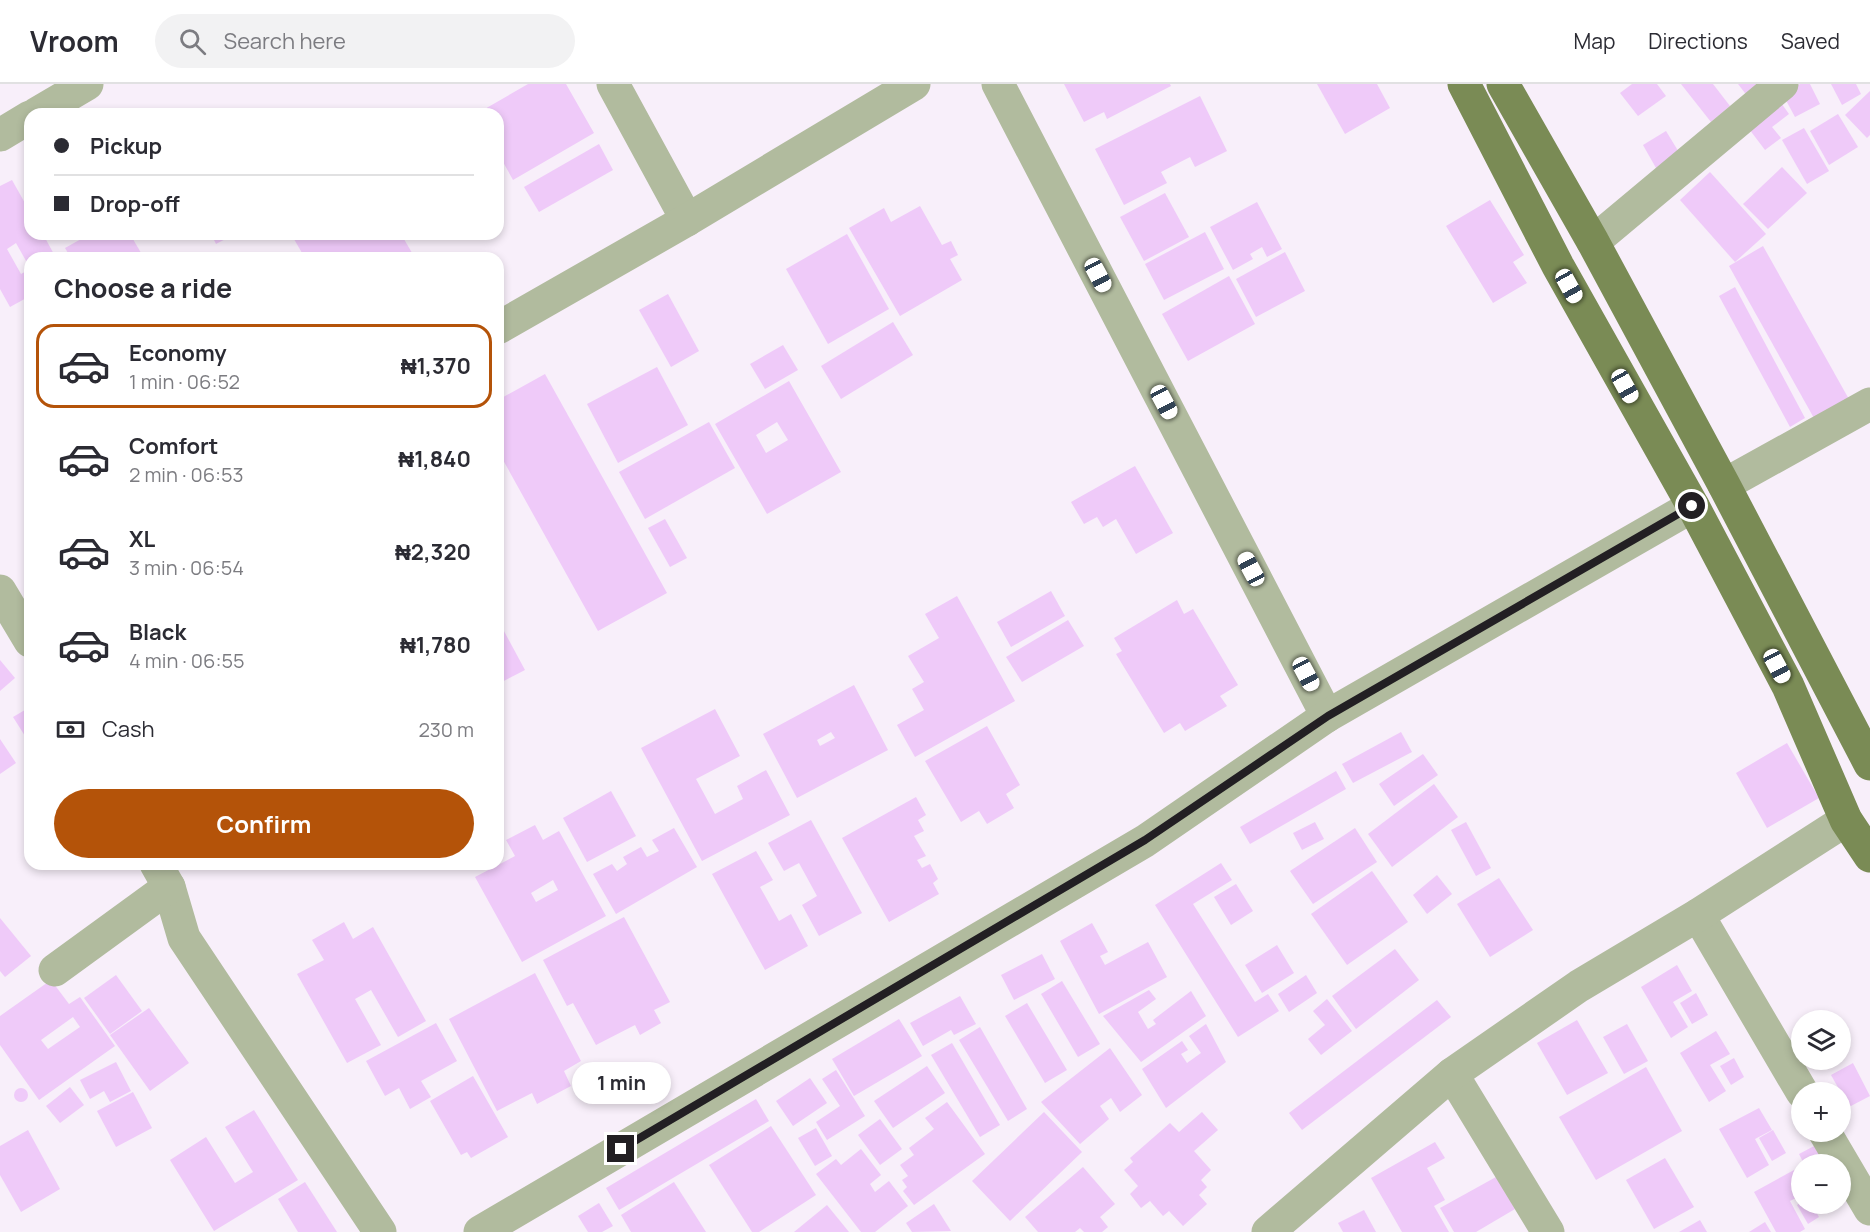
<!DOCTYPE html>
<html lang="en">
<head>
<meta charset="utf-8">
<style>
	body { margin:0; font-family:Manrope,sans-serif; background:#f2f2f3; color:#2b2b33; height:100vh; display:flex; flex-direction:column; font-size:22px; white-space:nowrap }
	* { box-sizing:border-box; margin:0 }
	p { font-size:20px; color:#7c7c81 }
	.icon { flex:none; width:33px; height:33px; fill:none; stroke:currentColor; stroke-width:2; stroke-linecap:round; stroke-linejoin:round }
	.map { position:relative; flex:1; overflow:hidden }
	.sheet { position:absolute; left:24px; top:168px; width:480px; height:618px; display:flex; flex-direction:column; background:#fff; border-radius:18px; box-shadow:0 3px 9px #0003 }
	.sheet>* { flex:none }
	.top-card { position:absolute; left:24px; top:24px; width:480px; height:132px; border-radius:18px; box-shadow:0 3px 9px #0003; display:grid; align-content:center; height:132px; padding:0 30px; background:#fff }
	.controls { position:absolute; left:1791px; top:926px; display:grid; gap:12px }
	.controls a { display:grid; place-items:center; width:60px; height:60px; border-radius:50%; background:#fff; box-shadow:0 3px 9px #0003; font-size:30px }
	.end { position:absolute; width:27px; height:27px; margin:-14px; border:8px solid #221f23; background:#fff; box-shadow:0 0 0 3px #fff }
	.from { border-radius:50% }
	.bubble { position:absolute; height:42px; border-radius:21px; background:#fff; box-shadow:0 3px 9px #0003; font-size:20px; font-weight:700; line-height:42px; text-align:center }
	.car { position:absolute; width:18px; height:36px; margin:-18px -9px; border-radius:8px; box-shadow:0 0 4px 2px #0007; background:linear-gradient(#fff 24%,#345 0 40%,#fff 0 76%,#345 0 86%,#fff 0) }
	.top-card b { display:flex; align-items:center; gap:21px; height:57px; font-size:22px }
	.top-card b+b { border-top:2px solid #e1e1e2 }
	.top-card i { width:15px; height:15px; background:#2b2b33 }
	ul { padding:0; list-style:none }
	li { display:flex; align-items:center; gap:18px; height:84px; margin:0 12px 9px; padding:0 18px; border:3px solid transparent; border-radius:18px }
	li div { flex:1 }
	li b { display:block; font-size:22px }
	li em { font-style:normal; font-weight:700 }
	li.selected { border-color:#b45309 }
	li>.icon { width:54px; height:54px; stroke-width:1.5 }
	h2 { padding:0 30px; font-size:27px; line-height:72px }
	.pay { display:flex; align-items:center; gap:15px; height:66px; padding:0 30px; font-size:22px }
	.pay p { margin-inline-start:auto }
	.button { display:flex; gap:12px; margin-top:auto; padding:12px 30px }
	.button a { flex:1; height:69px; border-radius:36px; background:#b45309; color:#fff; font-size:24px; font-weight:700; line-height:69px; text-align:center }
	header { display:flex; align-items:center; gap:36px; box-sizing:border-box; height:84px; padding:0 30px; background:#fff; border-bottom:2px solid #e1e1e2 }
	header strong { font-size:28px }
	nav { display:flex; gap:33px; margin-inline-start:auto; font-size:21px }
	.search { width:420px; height:54px; background:#f2f2f3; display:flex; align-items:center; gap:15px; box-sizing:border-box; padding:0 21px; border-radius:33px; color:#7c7c81; font-size:22px }
	.map>svg:first-child { display:block }
</style>
</head>
<body>
<header>
<strong>Vroom</strong>
<div class="search"><svg class="icon" aria-label="search" viewBox="0 0 24 24"><circle cx="10" cy="10" r="6"/><path d="M15 15l6 6"/></svg>Search here</div>
<nav><a>Map</a><a>Directions</a><a>Saved</a></nav>
</header>
<div class="map">
<svg width="1870" height="1148" viewBox="0 0 1870 1148">
	<rect width="100%" height="100%" fill="#f8effa"/>
	<g fill="#efcaf9" fill-rule="evenodd">
		<path d="M528,0H566L594,49L513,96L498,69V30H476Z"/>
		<path d="M1064,0H1170L1171,2L1107,35L1104,28L1084,38Z"/>
		<path d="M1317,0H1377L1390,24L1345,50Z"/>
		<path d="M1632,0H1657L1666,12L1638,32L1620,9Z"/>
		<path d="M1681,0H1713L1730,22L1711,38Z"/>
		<path d="M1738,0H1765L1748,13Z"/>
		<path d="M1800,0H1810L1820,20L1795,33L1782,9Z"/>
		<path d="M1831,0H1856L1861,10L1842,21Z"/>
		<path d="M1870,7V51L1867,54L1845,31Z"/>
		<path d="M1200,12L1227,67L1195,83L1190,73L1161,88L1167,99L1124,121L1095,65Z"/>
		<path d="M1779,16L1789,30L1772,43L1781,54L1765,66L1746,41Z"/>
		<path d="M1838,30L1858,63L1829,81L1810,47Z"/>
		<path d="M1804,44L1829,87L1807,100L1782,56Z"/>
		<path d="M1666,47L1680,70L1656,84L1643,61Z"/>
		<path d="M599,60L613,86L539,128L524,103Z"/>
		<path d="M1782,83L1807,109L1768,145L1743,120Z"/>
		<path d="M1710,88L1766,150L1735,178L1680,116Z"/>
		<path d="M12,96L30,128V150H43L56,174H30V184L16,159L7,165L21,190L30,185V212L10,223L0,205V102Z"/>
		<path d="M1165,109L1189,153L1144,177L1120,133Z"/>
		<path d="M1490,116L1524,171L1513,178L1527,199L1493,219L1446,142Z"/>
		<path d="M1257,118L1282,165L1267,173L1262,163L1250,170L1253,175L1233,186L1210,143Z"/>
		<path d="M920,122L942,161L951,157L958,171L950,175L962,196L900,232L849,144L884,124L891,138Z"/>
		<path d="M1205,148L1224,185L1164,216L1145,180Z"/>
		<path d="M90,150H130L144,174H71L65,164Z"/>
		<path d="M211,150H235L216,160Z"/>
		<path d="M291,150H401L415,174H305Z"/>
		<path d="M847,150L889,225L828,260L786,185Z"/>
		<path d="M1763,162L1850,317L1815,336L1729,182Z"/>
		<path d="M1285,168L1305,207L1256,233L1236,195Z"/>
		<path d="M1229,192L1255,240L1188,277L1162,230Z"/>
		<path d="M1735,203L1805,334L1790,343L1719,212Z"/>
		<path d="M668,210L699,267L671,283L639,226Z"/>
		<path d="M893,238L913,271L841,315L821,282Z"/>
		<path d="M783,261L798,286L765,305L750,280Z"/>
		<path d="M657,283L688,341L618,379L587,320Z"/>
		<path d="M545,290L667,509L598,547L498,367V316Z"/>
		<path d="M789,297L841,388L767,430L715,340ZM777,338L788,356L766,369L756,351Z"/>
		<path d="M709,338L735,384L645,435L619,388Z"/>
		<path d="M1135,382L1173,449L1136,470L1116,435L1103,443L1097,433L1084,440L1071,418Z"/>
		<path d="M665,435L687,474L670,483L648,444Z"/>
		<path d="M1051,507L1065,532L1011,563L997,538Z"/>
		<path d="M957,512L1015,617L915,673L897,641L924,626L912,605L924,598L908,572L939,554L925,530Z"/>
		<path d="M1177,516L1184,530L1193,525L1238,601L1220,612L1227,622L1185,647L1180,639L1164,649L1116,570L1122,567L1114,554Z"/>
		<path d="M498,536L525,586L498,600Z"/>
		<path d="M1068,536L1084,562L1022,598L1006,573Z"/>
		<path d="M0,576L15,594L0,607Z"/>
		<path d="M854,601L888,666L797,714L763,650ZM831,648L835,654L820,662L817,656Z"/>
		<path d="M30,623V660L13,633Z"/>
		<path d="M715,625L740,672L696,695L715,730L743,715L737,702L766,686L790,731L702,777L641,664Z"/>
		<path d="M987,642L1020,701L1006,710L1014,724L987,740L979,727L961,738L925,677Z"/>
		<path d="M1401,648L1412,668L1353,699L1342,680Z"/>
		<path d="M0,655L16,679L0,690Z"/>
		<path d="M1787,659L1819,714L1767,744L1736,689Z"/>
		<path d="M1423,670L1438,691L1394,722L1379,700Z"/>
		<path d="M1336,687L1346,705L1250,760L1240,743Z"/>
		<path d="M1434,700L1458,733L1392,783L1368,750Z"/>
		<path d="M611,707L636,752L587,778L563,734Z"/>
		<path d="M916,713L926,731L918,736L924,747L914,752L926,772L917,776L922,784L930,780L938,795L933,799L939,810L889,838L842,754Z"/>
		<path d="M811,736L862,829L819,852L802,821L817,812L799,779L784,787L768,759Z"/>
		<path d="M1315,738L1324,755L1302,766L1293,749Z"/>
		<path d="M1466,738L1491,784L1476,792L1451,746Z"/>
		<path d="M535,741L543,756L559,747L606,832L522,878L475,793L515,772L506,756ZM553,796L558,806L536,818L531,809Z"/>
		<path d="M674,744L697,783L616,830L593,790L612,780L617,787L627,780L623,773L641,763L647,773L659,767L652,756Z"/>
		<path d="M1355,744L1377,778L1313,820L1290,787Z"/>
		<path d="M756,767L773,796L760,803L779,837L791,830L808,862L765,886L712,790Z"/>
		<path d="M1221,779L1232,796L1193,820L1255,918L1268,910L1279,927L1238,953L1155,821Z"/>
		<path d="M1372,787L1408,838L1347,881L1311,830Z"/>
		<path d="M1437,791L1452,810L1427,830L1413,811Z"/>
		<path d="M1499,794L1533,846L1490,873L1457,820Z"/>
		<path d="M1236,800L1253,827L1231,841L1214,813Z"/>
		<path d="M624,833L670,918L654,926L661,939L640,951L635,941L596,961L573,919L567,922L543,876Z"/>
		<path d="M0,834L31,872L5,893L0,887Z"/>
		<path d="M344,838L353,855L373,843L426,937L398,953L371,906L355,915L381,961L347,979L297,890L324,876L312,856Z"/>
		<path d="M1092,839L1108,868L1100,872L1105,881L1148,858L1167,893L1099,930L1060,857Z"/>
		<path d="M1277,861L1294,889L1262,909L1245,881Z"/>
		<path d="M1395,865L1419,896L1356,945L1332,912Z"/>
		<path d="M1042,870L1055,895L1014,916L1001,891Z"/>
		<path d="M1677,881L1692,907L1673,918L1688,943L1671,954L1641,903Z"/>
		<path d="M535,889L581,977L564,987L571,1002L537,1020L532,1009L497,1027L449,935Z"/>
		<path d="M116,891L142,927L110,950L84,914Z"/>
		<path d="M1306,891L1317,909L1289,928L1278,910Z"/>
		<path d="M51,896L69,920L80,913L115,962L39,1016L0,961V932ZM73,933L80,943L48,965L41,956Z"/>
		<path d="M1062,897L1100,960L1078,973L1041,910Z"/>
		<path d="M1149,906L1156,915L1138,928L1148,945L1156,940L1153,936L1191,907L1206,932L1141,978L1103,932Z"/>
		<path d="M1696,909L1708,931L1692,940L1680,919Z"/>
		<path d="M960,912L976,940L954,951L951,946L923,962L910,939Z"/>
		<path d="M1327,915L1352,947L1321,971L1308,955L1325,941L1313,927Z"/>
		<path d="M1437,916L1451,933L1302,1046L1289,1029Z"/>
		<path d="M1027,919L1067,986L1045,999L1005,932Z"/>
		<path d="M149,924L189,979L150,1007L110,951Z"/>
		<path d="M899,935L922,972L854,1012L832,975Z"/>
		<path d="M1577,936L1608,989L1567,1011L1537,959Z"/>
		<path d="M436,939L457,977L421,997L431,1013L410,1025L399,1004L385,1012L366,977Z"/>
		<path d="M1206,940L1226,978L1166,1024L1142,985L1182,957L1188,966L1181,970L1187,979L1201,969L1189,952Z"/>
		<path d="M1627,940L1648,977L1624,990L1603,953Z"/>
		<path d="M980,943L1027,1025L1008,1037L959,956Z"/>
		<path d="M1716,947L1730,970L1710,981L1726,1007L1709,1018L1680,969Z"/>
		<path d="M952,959L1000,1041L980,1053L931,971Z"/>
		<path d="M1110,964L1142,1011L1120,1028L1111,1014L1100,1022L1109,1035L1080,1060L1041,1018Z"/>
		<path d="M1734,974L1744,993L1731,1001L1720,982Z"/>
		<path d="M116,978L131,1007L110,1018L104,1007L90,1015L80,996Z"/>
		<path d="M1853,979L1870,1012L1849,1023L1831,991Z"/>
		<path d="M927,982L945,1009L893,1044L874,1017Z"/>
		<path d="M1646,983L1682,1047L1596,1096L1559,1033Z"/>
		<path d="M836,986L865,1032L827,1056L816,1038L840,1022L822,995Z"/>
		<path d="M473,992L508,1053L471,1074L467,1068L461,1071L430,1017Z"/>
		<path d="M810,994L827,1019L793,1042L776,1017Z"/>
		<path d="M70,1003L84,1021L60,1039L46,1022Z"/>
		<circle cx="21" cy="1011" r="7"/>
		<path d="M133,1008L152,1044L116,1063L97,1027Z"/>
		<path d="M756,1015L769,1037L619,1126L606,1104Z"/>
		<path d="M947,1018L985,1070L914,1121L903,1107L907,1103L902,1096L908,1092L900,1081L914,1071L909,1064L934,1045L925,1034Z"/>
		<path d="M1759,1024L1772,1046L1755,1055L1769,1081L1747,1094L1719,1045Z"/>
		<path d="M254,1026L298,1096L214,1147L170,1076L206,1053L235,1099L253,1088L225,1043Z"/>
		<path d="M1044,1028L1082,1068L1010,1137L972,1097Z"/>
		<path d="M1202,1028L1218,1046L1194,1067L1211,1086L1201,1096L1207,1103L1199,1111L1207,1120L1183,1142L1169,1127L1163,1132L1150,1117L1141,1124L1130,1110L1138,1102L1124,1086L1133,1078L1130,1074L1170,1039L1179,1048Z"/>
		<path d="M880,1035L902,1065L880,1081L858,1051Z"/>
		<path d="M771,1042L816,1111L759,1148H752L709,1081Z"/>
		<path d="M816,1044L832,1072L815,1082L798,1054Z"/>
		<path d="M28,1046L60,1105L21,1128L0,1091V1062Z"/>
		<path d="M1773,1046L1786,1069L1772,1077L1759,1054Z"/>
		<path d="M1435,1058L1445,1074L1427,1084L1445,1116L1434,1122L1449,1148H1402L1371,1094Z"/>
		<path d="M1816,1061L1826,1080H1804L1799,1070Z"/>
		<path d="M861,1065L881,1091L870,1100L875,1108L889,1097L908,1122L875,1148H861L816,1090L836,1075L841,1081Z"/>
		<path d="M1665,1074L1694,1123L1654,1145L1626,1096Z"/>
		<path d="M1083,1083L1115,1120L1100,1133L1108,1143L1102,1148H1084L1080,1144L1075,1148H1038L1025,1133Z"/>
		<path d="M1794,1086L1802,1100V1111L1790,1117L1805,1145L1800,1148H1776L1754,1108Z"/>
		<path d="M1496,1093L1515,1125L1476,1148H1454L1440,1124Z"/>
		<path d="M305,1098L337,1148H298L278,1115Z"/>
		<path d="M674,1098L706,1148H631L621,1131Z"/>
		<path d="M1802,1118L1811,1119L1819,1133L1808,1140L1797,1121Z"/>
		<path d="M599,1119L613,1142L602,1148H588L578,1132Z"/>
		<path d="M934,1120L951,1147L912,1148L906,1139Z"/>
		<path d="M827,1121L849,1148H794Z"/>
		<path d="M1364,1126L1376,1148H1343L1338,1139Z"/>
		<path d="M1700,1136L1707,1148H1679Z"/>
		<path d="M1765,1138L1771,1148H1749Z"/>
	</g>
	<g fill="none" stroke-linecap="round" stroke-linejoin="round">
		<g stroke="#b1bb9e" stroke-width="33">
			<path d="M613,0L687,136"/>
			<path d="M998,0L1327,632"/>
			<path d="M36,30L87,0"/>
			<path d="M0,51L30,33"/>
			<path d="M1593,158L1782,0"/>
			<path d="M498,244L687,136L914,0"/>
			<path d="M1724,401L1870,320"/>
			<path d="M0,507L30,557"/>
			<path d="M156,780L169,803L184,854L380,1148"/>
			<path d="M1698,831L1802,1008"/>
			<path d="M55,886L169,803"/>
			<path d="M1452,990L1548,1148"/>
			<path d="M1824,1047L1870,1125"/>
			<path d="M480,1148L1145,757L1327,632L1693,422"/>
			<path d="M1268,1148L1452,990L1579,902L1698,831L1846,736"/>
		</g>
		<g stroke="#7a8b55" stroke-width="33">
			<path d="M1464,0L1558,182L1693,422L1788,602L1846,736L1870,772"/>
			<path d="M1503,0L1593,158L1724,401L1870,680"/>
		</g>
	</g>
	<g fill="none" stroke-linecap="round" stroke-linejoin="round">
		<path stroke="#221f23" stroke-width="8" d="M621,1065L1145,756L1328,632L1692,422"/>
	</g>
</svg>
<div class="controls">
<a><svg class="icon" aria-label="layers" viewBox="0 0 24 24"><path d="M12 4l9 5-9 5-9-5zM3 14l9 5 9-5"/></svg></a>
<a>+</a>
<a>−</a>
</div>
<i class="end from" style="left:1692px;top:422px"></i>
<i class="end" style="left:621px;top:1065px"></i>
<div class="bubble" style="left:572px;top:978px;width:99px">1 min</div>
<i class="car" style="left:1098px;top:191px;rotate:152deg"></i>
<i class="car" style="left:1569px;top:202px;rotate:151deg"></i>
<i class="car" style="left:1625px;top:302px;rotate:151deg"></i>
<i class="car" style="left:1164px;top:318px;rotate:152deg"></i>
<i class="car" style="left:1251px;top:485px;rotate:332deg"></i>
<i class="car" style="left:1777px;top:582px;rotate:152deg"></i>
<i class="car" style="left:1306px;top:590px;rotate:152deg"></i>
<div class="top-card">
<b><i class="from"></i>Pickup</b>
<b><i></i>Drop-off</b>
</div>
<section class="sheet">
<h2>Choose a ride</h2>
<ul>
<li class="selected"><svg class="icon" aria-label="car" viewBox="0 0 24 24"><path d="M5 17H2v-5l4-1 3-4h7l3 4 3 1v5h-3M9 17h6M6 11h13"/><circle cx="7" cy="17" r="2"/><circle cx="17" cy="17" r="2"/></svg><div><b>Economy</b><p>1 min · 06:52</p></div><em>₦1,370</em></li>
<li><svg class="icon" aria-label="car" viewBox="0 0 24 24"><path d="M5 17H2v-5l4-1 3-4h7l3 4 3 1v5h-3M9 17h6M6 11h13"/><circle cx="7" cy="17" r="2"/><circle cx="17" cy="17" r="2"/></svg><div><b>Comfort</b><p>2 min · 06:53</p></div><em>₦1,840</em></li>
<li><svg class="icon" aria-label="car" viewBox="0 0 24 24"><path d="M5 17H2v-5l4-1 3-4h7l3 4 3 1v5h-3M9 17h6M6 11h13"/><circle cx="7" cy="17" r="2"/><circle cx="17" cy="17" r="2"/></svg><div><b>XL</b><p>3 min · 06:54</p></div><em>₦2,320</em></li>
<li><svg class="icon" aria-label="car" viewBox="0 0 24 24"><path d="M5 17H2v-5l4-1 3-4h7l3 4 3 1v5h-3M9 17h6M6 11h13"/><circle cx="7" cy="17" r="2"/><circle cx="17" cy="17" r="2"/></svg><div><b>Black</b><p>4 min · 06:55</p></div><em>₦1,780</em></li>
</ul>
<div class="pay"><svg class="icon" aria-label="cash" viewBox="0 0 24 24"><path d="M3 7h18v10H3z"/><circle cx="12" cy="12" r="2"/></svg>Cash<p>230 m</p></div>
<div class="button"><a>Confirm</a></div>
</section>
</div>
</body>
</html>
